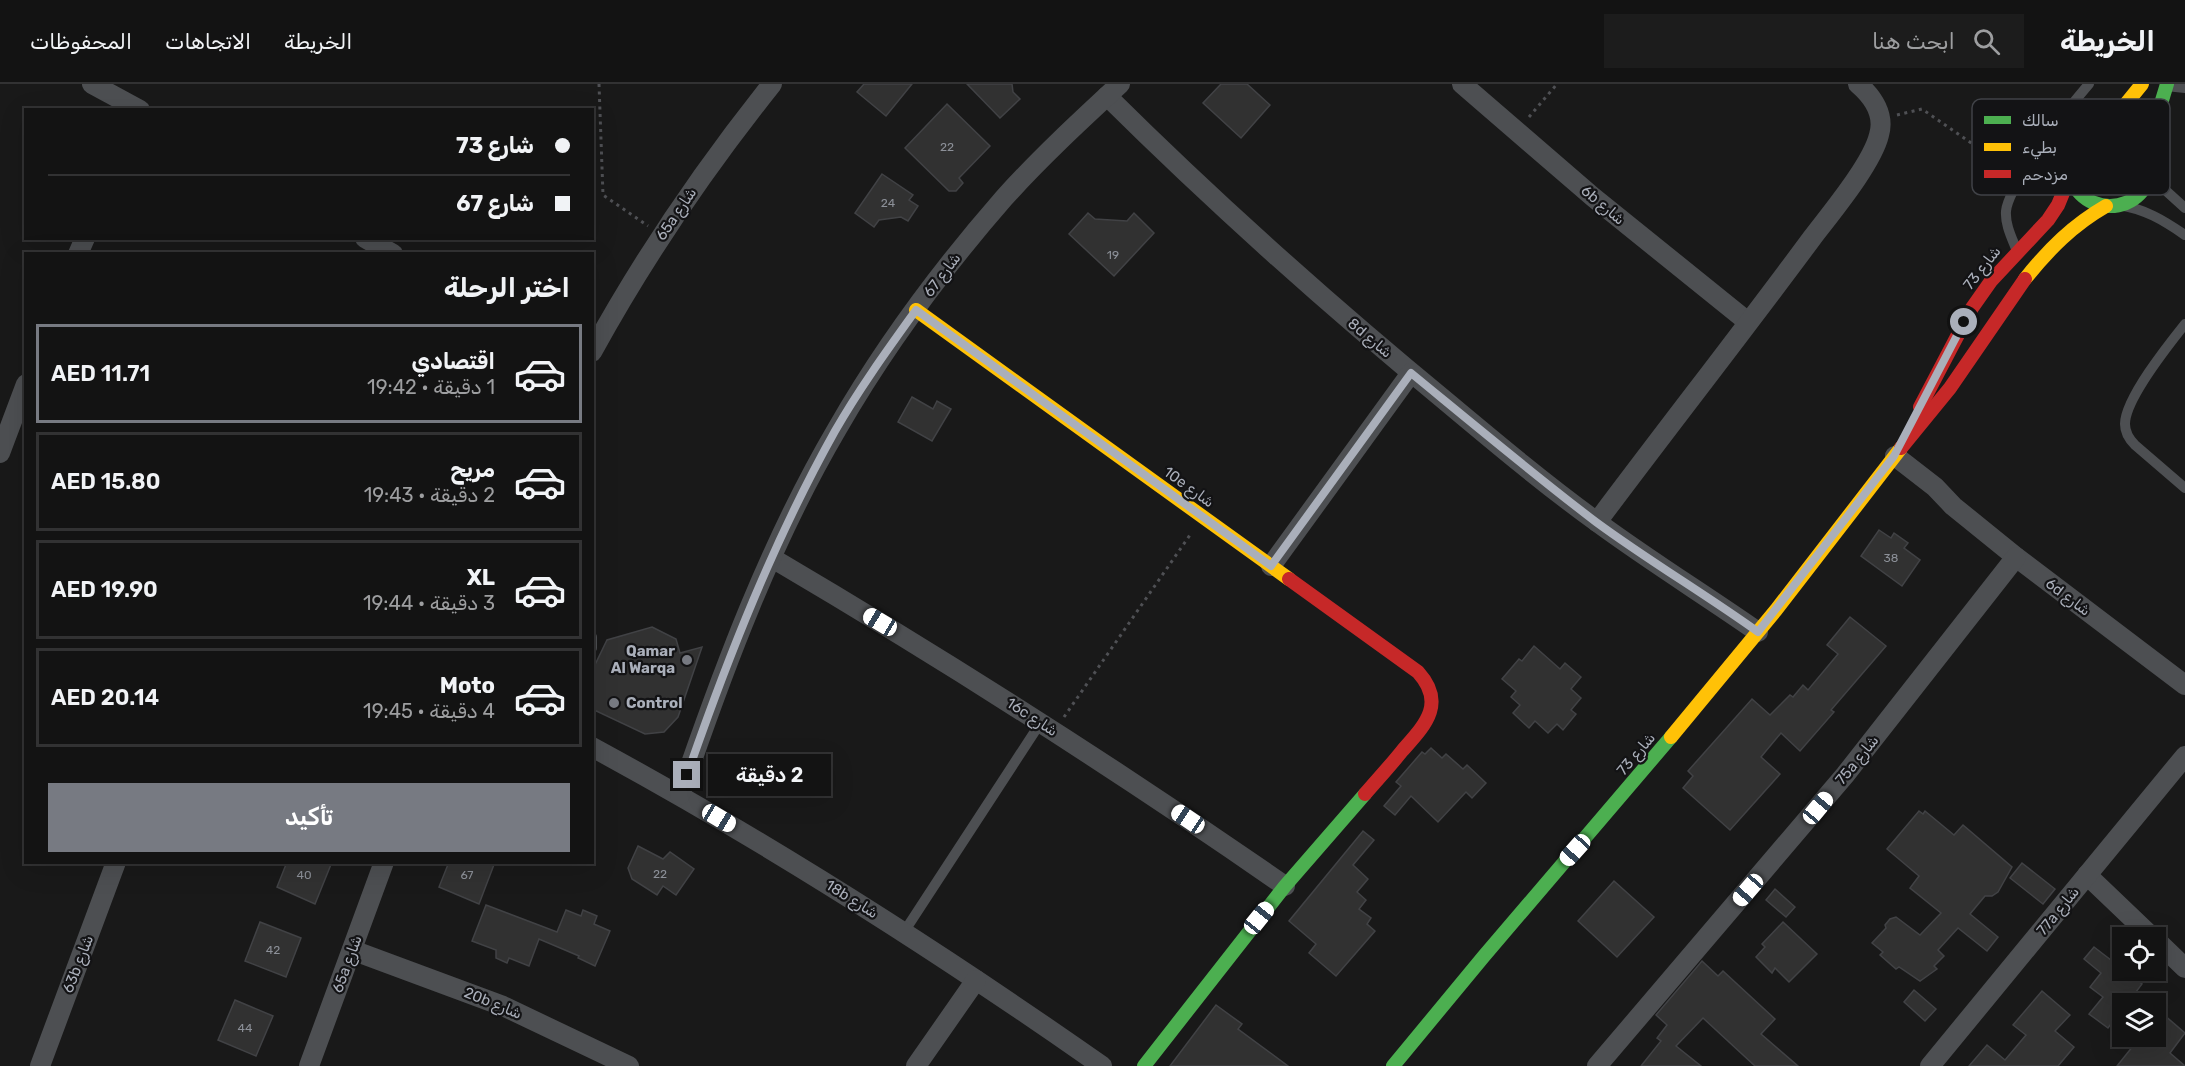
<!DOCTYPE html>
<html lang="ar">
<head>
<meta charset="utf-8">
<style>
	body { margin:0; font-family:Rubik,Cairo,sans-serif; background:#1c1c1c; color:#f1f3f6; direction:rtl; height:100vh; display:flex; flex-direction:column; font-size:22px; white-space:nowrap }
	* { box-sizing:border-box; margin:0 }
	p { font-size:20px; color:#9d9ea0 }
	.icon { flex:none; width:33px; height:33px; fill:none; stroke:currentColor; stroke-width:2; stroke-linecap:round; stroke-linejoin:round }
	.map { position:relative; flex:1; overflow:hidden; direction:ltr }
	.side { position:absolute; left:24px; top:168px; width:570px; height:612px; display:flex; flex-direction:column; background:#131313; border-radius:0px; box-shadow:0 6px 24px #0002,0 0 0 2px #323233; direction:rtl }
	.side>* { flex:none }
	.hud { position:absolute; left:24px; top:24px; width:570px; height:132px; border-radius:0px; box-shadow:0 6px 24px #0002,0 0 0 2px #323233; direction:rtl; display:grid; align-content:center; height:132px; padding:0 24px; background:#131313 }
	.controls { position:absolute; left:2112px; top:843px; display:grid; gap:12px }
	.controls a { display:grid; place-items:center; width:54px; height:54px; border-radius:0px; background:#131313; box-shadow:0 6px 24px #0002,0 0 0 2px #323233; font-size:30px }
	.end { position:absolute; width:27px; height:27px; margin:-14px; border:8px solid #aaafba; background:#111; box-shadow:0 0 0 3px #111 }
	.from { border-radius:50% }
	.bubble { position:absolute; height:42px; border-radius:0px; background:#131313; box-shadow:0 6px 24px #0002,0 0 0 2px #323233; font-size:20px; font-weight:600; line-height:42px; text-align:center; direction:rtl }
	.car { position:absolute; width:18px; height:36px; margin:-18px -9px; border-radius:8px; box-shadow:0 0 4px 2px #0007; background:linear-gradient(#fff 24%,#345 0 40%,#fff 0 76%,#345 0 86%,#fff 0) }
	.hud b { display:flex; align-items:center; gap:21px; height:57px; font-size:22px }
	.hud b+b { border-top:2px solid #323233 }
	.hud i { width:15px; height:15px; background:#f1f3f6 }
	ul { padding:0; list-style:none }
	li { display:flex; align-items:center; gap:18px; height:99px; margin:0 12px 9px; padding:0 12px; border:3px solid #323233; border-radius:0px }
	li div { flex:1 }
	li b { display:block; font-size:22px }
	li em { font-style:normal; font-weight:600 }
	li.current { border-color:#777a82 }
	li>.icon { width:54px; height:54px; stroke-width:1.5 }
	h2 { padding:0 24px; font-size:27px; line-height:72px }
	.cta { display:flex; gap:12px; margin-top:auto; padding:12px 24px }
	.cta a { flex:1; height:69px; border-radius:0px; background:#777a82; color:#fff; font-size:24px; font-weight:600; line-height:69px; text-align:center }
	header { display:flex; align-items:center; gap:36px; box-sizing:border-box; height:84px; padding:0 30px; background:#131313; border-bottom:2px solid #323233 }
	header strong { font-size:28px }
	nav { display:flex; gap:33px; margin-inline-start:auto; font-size:21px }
	.search { width:420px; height:54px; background:#1c1c1c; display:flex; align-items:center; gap:15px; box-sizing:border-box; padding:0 21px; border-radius:0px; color:#9d9ea0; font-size:22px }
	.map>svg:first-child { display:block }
</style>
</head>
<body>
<header>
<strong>الخريطة</strong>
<div class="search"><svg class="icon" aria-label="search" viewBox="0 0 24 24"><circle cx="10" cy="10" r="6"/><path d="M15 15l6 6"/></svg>ابحث هنا</div>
<nav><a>الخريطة</a><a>الاتجاهات</a><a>المحفوظات</a></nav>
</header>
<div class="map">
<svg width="2185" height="982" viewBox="0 0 2185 982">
	<rect width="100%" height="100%" fill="#191919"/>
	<g fill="#313131" stroke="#414245" stroke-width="1.5">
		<path d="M864,0H912L886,32L857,8Z"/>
		<path d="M967,0H1012L1013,8L1020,15L1000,34Z"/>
		<path d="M1221,0H1247L1270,21L1241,54L1203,19Z"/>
		<path d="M947,20L990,62L959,94L963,99L956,107H949L905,64Z"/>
		<path d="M882,90L913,111L909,116L918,122L908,137L901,133L879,136L874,143L855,129Z"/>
		<path d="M1088,129L1095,135L1127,137L1134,129L1154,149L1114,192L1069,150Z"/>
		<path d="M912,313L933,325L937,317L951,325L932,357L898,338Z"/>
		<path d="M1879,446L1891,454L1894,449L1908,459L1904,464L1920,476L1902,502L1861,472Z"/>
		<path d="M1850,533L1886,562L1831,626L1834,628L1800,667L1781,649L1761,673L1780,690L1730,746L1683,704L1693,692L1688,687L1752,615L1770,631L1790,611L1793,613L1803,601L1808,606L1838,570L1827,561Z"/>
		<path d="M652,543L676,555L680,569L702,563L678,633L664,648L645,650L592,625V587L607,556Z"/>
		<path d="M1534,562L1560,585L1565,579L1581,593L1571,605L1581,614L1571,626L1576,630L1563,646L1557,640L1548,649L1535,637L1529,644L1513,629L1520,621L1511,613L1516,607L1502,595L1519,575L1522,577Z"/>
		<path d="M1431,664L1442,674L1446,670L1463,685L1467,681L1486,699L1472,714L1466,708L1438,738L1411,712L1395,731L1384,722L1401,702L1396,698L1422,668L1425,670Z"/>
		<path d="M1919,727L1923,730L1925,727L1954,751L1963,741L2012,783L1998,808L1992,812H1985L1970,830L1998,853L1987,867L1958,844L1938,866L1944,872L1934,882L1937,885L1920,897L1899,883L1896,885L1880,871L1883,868L1872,859L1886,844L1885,841L1890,835L1896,833L1920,851L1941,829L1910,804L1919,792L1887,765Z"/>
		<path d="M1363,747L1374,756L1353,781L1368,795L1357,808L1366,816L1359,825L1371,834L1367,840L1375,847L1336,892L1309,869L1316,860L1289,837Z"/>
		<path d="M638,762L663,775L670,768L694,785L676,811L663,802L657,811L632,795L628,784Z"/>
		<path d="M287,778H332L315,820L277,803Z"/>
		<path d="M449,778H495L479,820L439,803Z"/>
		<path d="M2022,779L2055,805L2043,820L2010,794Z"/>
		<path d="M1614,797L1654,833L1617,873L1578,837Z"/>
		<path d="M1775,805L1795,823L1786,833L1766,816Z"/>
		<path d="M486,821L557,848L566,826L581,832L583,826L597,832L594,840L610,847L595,882L578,874L579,872L539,855L529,882L509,874L507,879L496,874V866L472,857Z"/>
		<path d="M260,838L301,854L286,893L245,877Z"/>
		<path d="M1783,838L1817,870L1789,898L1775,884L1772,889L1756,873L1765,863L1762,860Z"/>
		<path d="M2094,863L2142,900L2127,920H2122V925L2108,944L2089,930L2103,913L2090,903L2101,889L2084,875Z"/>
		<path d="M1702,877L1718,892L1723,887L1775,935L1761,950L1798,982H1755L1703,934L1676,962L1701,982H1641L1661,957L1657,954L1667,941L1656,931Z"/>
		<path d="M1914,906L1936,925L1925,937L1904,918Z"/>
		<path d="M2042,907L2070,931L2055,947L2074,963L2058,982H1969L1987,961L2005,976L2026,951L2013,941Z"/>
		<path d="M235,916L273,932L256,972L218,956Z"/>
		<path d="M1216,921L1242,940L1238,945L1288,982H1170Z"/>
		<path d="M2156,924L2185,949L2170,969L2185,982H2117L2141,952H2156Z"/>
	</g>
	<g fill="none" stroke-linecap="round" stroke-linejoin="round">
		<g stroke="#4f5054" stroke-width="3" stroke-dasharray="3 4.5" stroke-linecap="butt">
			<path d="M599,0L603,111L648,142"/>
			<path d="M1897,31L1922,25L2009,85"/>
			<path d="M1529,33L1557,0"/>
			<path d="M1064,633L1190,451"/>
		</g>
		<g stroke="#4d4f52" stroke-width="10">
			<path d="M2166,2L2185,4"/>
			<path d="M2152,84L2164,105L2185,124"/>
			<path d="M2119,121C2145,125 2163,136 2185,151"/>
			<path d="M2017,167C2012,154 2005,141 2006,127C2009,100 2069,23 2089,0"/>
			<path d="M2185,240C2169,260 2125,315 2125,340C2125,349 2129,355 2135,361L2185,404"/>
			<path d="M592,553V564"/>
			<path d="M904,848L1041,638"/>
		</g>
		<g stroke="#4d4f52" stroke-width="20">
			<path d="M92,0L140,26"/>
			<path d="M1462,0L1593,113L1748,238"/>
			<path d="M1107,12C1216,120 1330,222 1448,319C1497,360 1546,401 1597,438C1650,477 1705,511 1758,548"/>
			<path d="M365,154L393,170"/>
			<path d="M78,170L85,154"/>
			<path d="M592,268C644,173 705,84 772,0"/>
			<path d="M0,369L26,300"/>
			<path d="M1895,372L1935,403L1953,422L2016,473L2185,601"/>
			<path d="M1597,438C1668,343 1741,250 1812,154C1831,129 1872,80 1879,51C1885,31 1873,13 1858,0"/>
			<path d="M772,474C947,577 1118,686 1285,802"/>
			<path d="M1271,482L1411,289"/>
			<path d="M592,663C769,759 938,867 1102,982"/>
			<path d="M680,711C723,586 770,459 837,345C884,263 942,185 1004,114C1040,74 1080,37 1120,0"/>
			<path d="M2087,791L2153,854"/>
			<path d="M2156,856L2185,884"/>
			<path d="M352,866L503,922L629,982"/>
			<path d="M40,982L116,778"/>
			<path d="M309,982L384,778"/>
			<path d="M916,982L976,896"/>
			<path d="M1597,982L1845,691L2016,473"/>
			<path d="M1930,982L2185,672"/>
		</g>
		<g stroke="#4caf50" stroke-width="14">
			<circle cx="2110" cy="80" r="42"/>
			<path d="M2152,73L2156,36L2167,0"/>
			<path d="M1144,982L1285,802L1365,710"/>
			<path d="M1393,982L1484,872L1671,653"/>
		</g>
		<g stroke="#ffc107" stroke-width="14">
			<path d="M2103,38L2125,21L2142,0"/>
			<path d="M2025,195C2049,165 2073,141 2106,122"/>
			<path d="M916,226L1289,495"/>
			<path d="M1671,653L1776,526L1901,364"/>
		</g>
		<g stroke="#c62828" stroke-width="14">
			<path d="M1920,323L1972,224L1991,197L2048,136L2058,121L2065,104L2068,86"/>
			<path d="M1901,364L1950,304L2025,195"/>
			<path d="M1289,495L1418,588C1447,620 1424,642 1402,667C1390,682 1377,696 1365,710"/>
		</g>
	</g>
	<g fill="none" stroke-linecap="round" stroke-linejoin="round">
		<path stroke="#aaafba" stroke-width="8" d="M687,691C728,573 774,456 835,347C859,305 888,265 916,226L1271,482L1411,289C1472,339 1533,390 1596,438C1649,477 1705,510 1758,548L1894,372L1964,238"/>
	</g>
	<g fill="#777a82" stroke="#131315" stroke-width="2">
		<circle cx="687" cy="576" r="6"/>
		<circle cx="614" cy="619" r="6"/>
	</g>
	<g text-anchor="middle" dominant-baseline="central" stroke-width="4.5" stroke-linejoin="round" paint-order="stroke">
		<g font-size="12" fill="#8c9098">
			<text x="947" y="63">22</text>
			<text x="888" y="119">24</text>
			<text x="1113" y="171">19</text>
			<text x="1891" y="474">38</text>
			<text x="660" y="790">22</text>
			<text x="304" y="791">40</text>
			<text x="467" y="791">67</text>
			<text x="273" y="866">42</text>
			<text x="245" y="944">44</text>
		</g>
		<g font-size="15" fill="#aaafba" stroke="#131315">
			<text transform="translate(1603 121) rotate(40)">6b شارع</text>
			<text transform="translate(676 130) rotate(-56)">65a شارع</text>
			<text transform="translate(1982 184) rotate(-52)">شارع 73</text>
			<text transform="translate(942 191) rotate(-53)">شارع 67</text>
			<text transform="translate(1370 254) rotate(40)">8d شارع</text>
			<text transform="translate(1189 403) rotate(36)">10e شارع</text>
			<text transform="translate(2068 513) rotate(37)">6d شارع</text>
			<text transform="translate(1032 633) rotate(33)">16c شارع</text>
			<text transform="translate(1636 670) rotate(-50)">شارع 73</text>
			<text transform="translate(1857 676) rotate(-51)">75a شارع</text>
			<text transform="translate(852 815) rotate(32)">18b شارع</text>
			<text transform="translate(2058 827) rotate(-51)">77a شارع</text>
			<text transform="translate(78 880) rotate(-69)">63b شارع</text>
			<text transform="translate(347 880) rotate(-70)">65a شارع</text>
			<text transform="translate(493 919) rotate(22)">20b شارع</text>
		</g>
		<g font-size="15" font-weight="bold" fill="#aaafba" stroke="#131315" text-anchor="end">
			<text x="675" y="567">Qamar<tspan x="675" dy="17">Al Warqa</tspan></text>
			<text x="626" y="619" text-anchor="start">Control</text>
		</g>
	</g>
	<rect x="1972" y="15" width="198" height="96" rx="9" fill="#131315" stroke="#404247" stroke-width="1.5"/>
	<rect x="1984" y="32" width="27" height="8" fill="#4caf50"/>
	<rect x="1984" y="59" width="27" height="8" fill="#ffc107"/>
	<rect x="1984" y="86" width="27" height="8" fill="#c62828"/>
	<g font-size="16" fill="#aaafba">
		<text x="2022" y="42">سالك</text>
		<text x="2022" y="69">بطيء</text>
		<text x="2022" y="96">مزدحم</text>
	</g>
</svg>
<div class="controls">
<a><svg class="icon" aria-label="locate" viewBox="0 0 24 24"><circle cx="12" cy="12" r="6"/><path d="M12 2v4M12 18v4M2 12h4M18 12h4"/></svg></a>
<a><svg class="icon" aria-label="layers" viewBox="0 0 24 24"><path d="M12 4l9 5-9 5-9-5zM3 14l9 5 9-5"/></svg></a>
</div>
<i class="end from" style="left:1964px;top:238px"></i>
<i class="end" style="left:687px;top:691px"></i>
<div class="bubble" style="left:708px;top:670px;width:123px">2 دقيقة</div>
<i class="car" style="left:880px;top:538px;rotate:301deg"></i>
<i class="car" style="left:1818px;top:724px;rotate:40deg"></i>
<i class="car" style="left:719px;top:734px;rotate:121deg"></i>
<i class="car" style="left:1188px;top:735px;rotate:304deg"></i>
<i class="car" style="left:1575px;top:766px;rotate:222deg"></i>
<i class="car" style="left:1748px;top:806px;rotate:221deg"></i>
<i class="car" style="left:1259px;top:834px;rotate:39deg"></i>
<div class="hud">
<b><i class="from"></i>شارع 73</b>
<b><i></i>شارع 67</b>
</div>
<section class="side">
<h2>اختر الرحلة</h2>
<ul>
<li class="current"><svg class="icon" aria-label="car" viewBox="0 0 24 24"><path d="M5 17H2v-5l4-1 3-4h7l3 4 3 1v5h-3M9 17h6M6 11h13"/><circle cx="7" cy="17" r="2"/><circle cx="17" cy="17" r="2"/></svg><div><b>اقتصادي</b><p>1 دقيقة · 19:42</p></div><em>AED 11.71</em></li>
<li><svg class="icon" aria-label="car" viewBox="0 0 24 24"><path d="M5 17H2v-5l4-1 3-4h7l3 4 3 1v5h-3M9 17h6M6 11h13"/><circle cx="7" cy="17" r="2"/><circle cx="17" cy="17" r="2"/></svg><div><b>مريح</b><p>2 دقيقة · 19:43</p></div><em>AED 15.80</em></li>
<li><svg class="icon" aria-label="car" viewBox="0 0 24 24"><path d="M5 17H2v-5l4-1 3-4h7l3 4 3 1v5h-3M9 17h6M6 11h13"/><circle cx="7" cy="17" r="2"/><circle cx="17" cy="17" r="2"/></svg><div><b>XL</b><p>3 دقيقة · 19:44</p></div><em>AED 19.90</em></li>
<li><svg class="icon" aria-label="car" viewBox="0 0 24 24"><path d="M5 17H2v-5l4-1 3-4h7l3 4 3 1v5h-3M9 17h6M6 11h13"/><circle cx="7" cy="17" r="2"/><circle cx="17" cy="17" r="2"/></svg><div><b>Moto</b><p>4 دقيقة · 19:45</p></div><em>AED 20.14</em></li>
</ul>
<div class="cta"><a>تأكيد</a></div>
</section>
</div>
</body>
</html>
